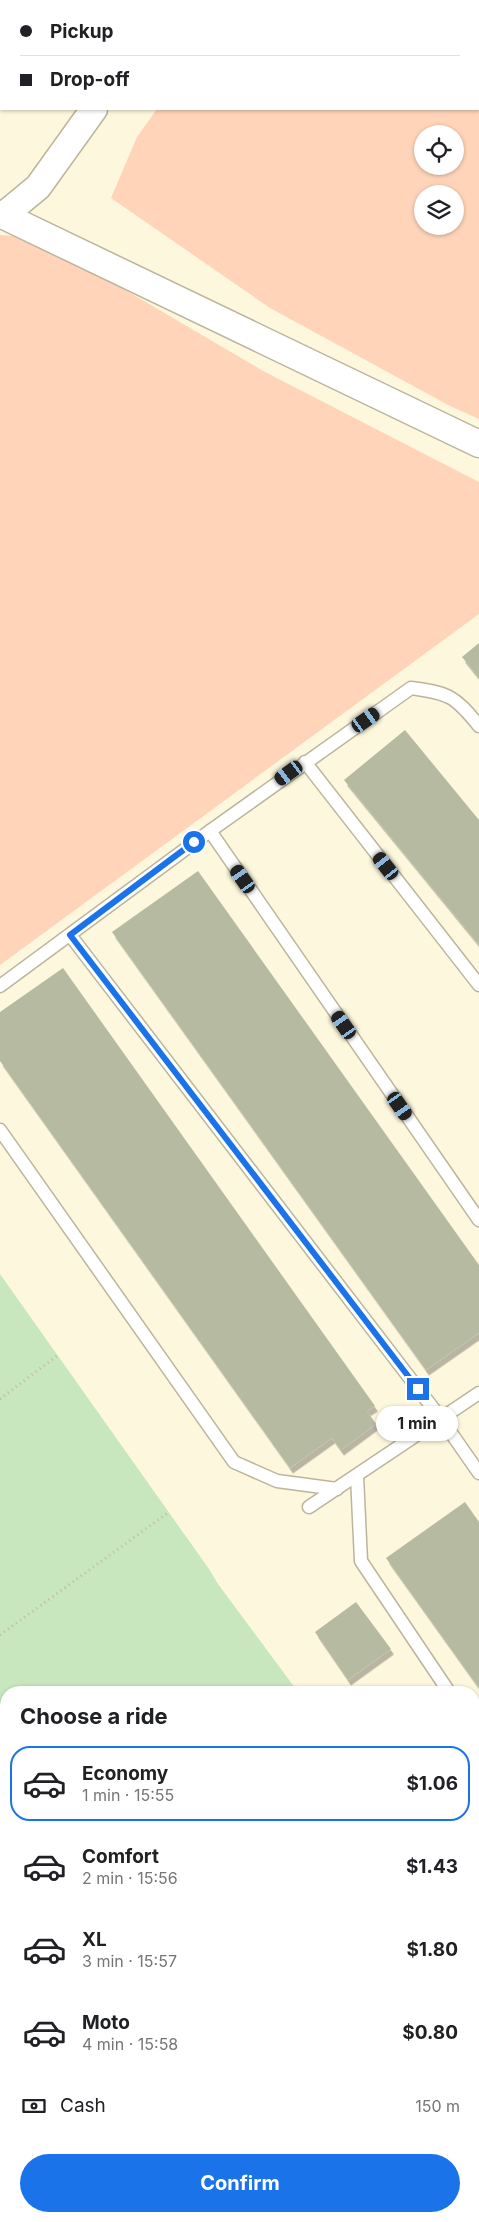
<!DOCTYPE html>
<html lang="en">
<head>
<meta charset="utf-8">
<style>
	body { margin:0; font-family:Inter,sans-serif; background:#f6f6f6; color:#202124; height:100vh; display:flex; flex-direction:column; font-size:19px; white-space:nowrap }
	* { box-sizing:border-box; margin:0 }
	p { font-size:16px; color:#757577 }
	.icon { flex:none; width:28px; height:28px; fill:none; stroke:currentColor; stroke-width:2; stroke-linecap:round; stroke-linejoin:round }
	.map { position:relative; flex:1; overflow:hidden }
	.drawer { position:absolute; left:0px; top:1686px; width:480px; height:536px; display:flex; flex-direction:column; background:#fff; border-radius:20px 20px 0 0; box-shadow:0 1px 4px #0004 }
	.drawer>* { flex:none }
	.hud { position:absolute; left:0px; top:0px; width:480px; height:110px; box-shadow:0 1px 4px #0004; display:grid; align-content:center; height:110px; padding:0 20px; background:#fff }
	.fabs { position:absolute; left:414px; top:125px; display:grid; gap:10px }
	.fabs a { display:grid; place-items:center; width:50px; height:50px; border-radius:50%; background:#fff; box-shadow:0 1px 4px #0004; font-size:25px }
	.end { position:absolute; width:22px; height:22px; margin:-11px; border:6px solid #1a73e8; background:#fff; box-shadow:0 0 0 2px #fff }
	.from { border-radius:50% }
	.bubble { position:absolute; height:35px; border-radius:18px; background:#fff; box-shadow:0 1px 4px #0004; font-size:16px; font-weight:700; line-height:35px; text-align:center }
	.car { position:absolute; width:15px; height:30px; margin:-15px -8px; border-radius:6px; box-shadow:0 0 4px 1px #0007; background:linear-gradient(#222 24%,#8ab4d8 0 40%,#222 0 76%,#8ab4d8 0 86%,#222 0) }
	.hud b { display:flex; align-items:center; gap:18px; height:48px; font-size:19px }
	.hud b+b { border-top:1px solid #e0e0e0 }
	.hud i { width:12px; height:12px; background:#202124 }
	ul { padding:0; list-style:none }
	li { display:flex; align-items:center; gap:15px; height:75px; margin:0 10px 8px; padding:0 10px; border:2px solid transparent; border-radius:20px }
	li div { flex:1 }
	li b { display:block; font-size:19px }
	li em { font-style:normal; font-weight:700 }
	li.selected { border-color:#1a73e8 }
	li>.icon { width:45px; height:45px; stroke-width:1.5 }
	h2 { padding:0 20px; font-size:22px; line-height:60px }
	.pay { display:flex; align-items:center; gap:12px; height:55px; padding:0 20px; font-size:19px }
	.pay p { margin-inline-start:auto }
	.action { display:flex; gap:10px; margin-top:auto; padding:10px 20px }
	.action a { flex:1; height:58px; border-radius:30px; background:#1a73e8; color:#fff; font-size:20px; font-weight:700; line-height:58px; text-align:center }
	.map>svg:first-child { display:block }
</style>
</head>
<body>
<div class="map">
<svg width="479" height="2222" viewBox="0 0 479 2222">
	<defs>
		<filter id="shadow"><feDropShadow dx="3" dy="5.5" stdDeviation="0" flood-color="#0004"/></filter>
	</defs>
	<rect width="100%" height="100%" fill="#fdf7dd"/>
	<g fill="#ffd4b9" fill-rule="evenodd">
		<path d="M232,0H479V419L450,406L270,308L111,198L137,137L157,109H479V1ZM422,134H455V166H422ZM422,194H455V226H422Z"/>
		<path d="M0,235L35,237L265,372L479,482V614L0,965Z"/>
	</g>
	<path fill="#c9e7be" d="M0,1274L209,1569L218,1584L298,1692H6V2216H474V1934L479,1942V2222H0Z"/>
	<g fill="#b5baa1" filter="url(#shadow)">
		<path d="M479,643V678L462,657Z"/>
		<path d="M405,730L479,820V945L344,780Z"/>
		<path d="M198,871L479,1265V1333L426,1370L112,932Z"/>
		<path d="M63,968L375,1406L367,1411L376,1424L341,1450L332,1438L290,1468L0,1061V1012Z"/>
		<path d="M465,1502L479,1522V1688L386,1558Z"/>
		<path d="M356,1602L391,1649L348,1680L315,1632Z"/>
		<path d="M474,1808L479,1814V1832L474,1836Z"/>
	</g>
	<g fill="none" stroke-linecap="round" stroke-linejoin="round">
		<g stroke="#bbb59d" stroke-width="15">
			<g id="service">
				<path d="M305,762L479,985"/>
				<path d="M210,831L479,1220"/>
				<path d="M70,935L442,1420L479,1473"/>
				<path d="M0,986L210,831L411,688C449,693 455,696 479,726"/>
				<path d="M0,1130L234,1462L277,1481L337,1489"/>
				<path d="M357,1476L361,1561L449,1692"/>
				<path d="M309,1507L479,1393"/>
				<path d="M474,1730L479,1738"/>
			</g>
		</g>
		<g stroke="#bbb59d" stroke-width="29">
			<g id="minor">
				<path d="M168,1L169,0"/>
				<path d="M0,214L479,444"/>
				<path d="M4,215L38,187L94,109"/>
			</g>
		</g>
		<g stroke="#bfbaa5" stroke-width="3" stroke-dasharray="1 4" stroke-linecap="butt">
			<path d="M0,1399L58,1355"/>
			<path d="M0,1635L169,1512"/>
			<path d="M0,1967L6,1963"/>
			<path d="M474,2130L479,2127"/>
			<path d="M322,2222L332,2216"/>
		</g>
		<use href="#service" stroke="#fff" stroke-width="12"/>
		<use href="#minor" stroke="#fff" stroke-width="26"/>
	</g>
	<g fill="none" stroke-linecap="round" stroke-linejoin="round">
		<path stroke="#1a73e8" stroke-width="6" d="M194,842L70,935L418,1389"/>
	</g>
</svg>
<div class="fabs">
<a><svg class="icon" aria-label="locate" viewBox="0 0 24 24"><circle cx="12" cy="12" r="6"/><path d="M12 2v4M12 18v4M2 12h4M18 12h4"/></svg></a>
<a><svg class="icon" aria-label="layers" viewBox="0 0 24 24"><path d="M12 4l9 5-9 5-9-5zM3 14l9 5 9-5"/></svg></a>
</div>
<i class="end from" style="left:194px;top:842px"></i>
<i class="end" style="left:418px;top:1389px"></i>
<div class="bubble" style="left:376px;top:1406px;width:82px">1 min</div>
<i class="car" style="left:366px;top:720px;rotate:55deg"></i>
<i class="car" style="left:289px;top:773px;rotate:234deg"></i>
<i class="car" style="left:386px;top:866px;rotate:322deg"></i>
<i class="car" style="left:243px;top:879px;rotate:325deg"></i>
<i class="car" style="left:344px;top:1025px;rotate:325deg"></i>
<i class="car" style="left:400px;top:1106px;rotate:145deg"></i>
<div class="hud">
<b><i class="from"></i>Pickup</b>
<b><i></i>Drop-off</b>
</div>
<section class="drawer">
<h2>Choose a ride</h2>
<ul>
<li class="selected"><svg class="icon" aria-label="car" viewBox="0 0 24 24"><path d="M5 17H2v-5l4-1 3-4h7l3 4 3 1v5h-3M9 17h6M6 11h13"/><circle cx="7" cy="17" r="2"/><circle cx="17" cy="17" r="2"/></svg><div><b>Economy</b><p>1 min · 15:55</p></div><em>$1.06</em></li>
<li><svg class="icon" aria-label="car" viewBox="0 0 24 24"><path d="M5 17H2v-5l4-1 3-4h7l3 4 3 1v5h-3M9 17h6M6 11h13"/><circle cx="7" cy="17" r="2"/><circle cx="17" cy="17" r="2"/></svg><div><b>Comfort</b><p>2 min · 15:56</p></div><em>$1.43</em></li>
<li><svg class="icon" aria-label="car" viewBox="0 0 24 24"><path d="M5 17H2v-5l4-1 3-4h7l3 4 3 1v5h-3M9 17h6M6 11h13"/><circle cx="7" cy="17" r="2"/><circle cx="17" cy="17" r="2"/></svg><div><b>XL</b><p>3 min · 15:57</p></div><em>$1.80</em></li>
<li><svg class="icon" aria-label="car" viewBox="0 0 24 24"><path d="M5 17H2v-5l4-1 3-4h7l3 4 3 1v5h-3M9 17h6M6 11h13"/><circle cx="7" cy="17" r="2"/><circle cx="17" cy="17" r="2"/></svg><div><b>Moto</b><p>4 min · 15:58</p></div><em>$0.80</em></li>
</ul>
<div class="pay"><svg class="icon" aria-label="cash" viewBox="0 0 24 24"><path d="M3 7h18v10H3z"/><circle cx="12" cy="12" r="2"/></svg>Cash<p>150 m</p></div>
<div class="action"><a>Confirm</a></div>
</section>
</div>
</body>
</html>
